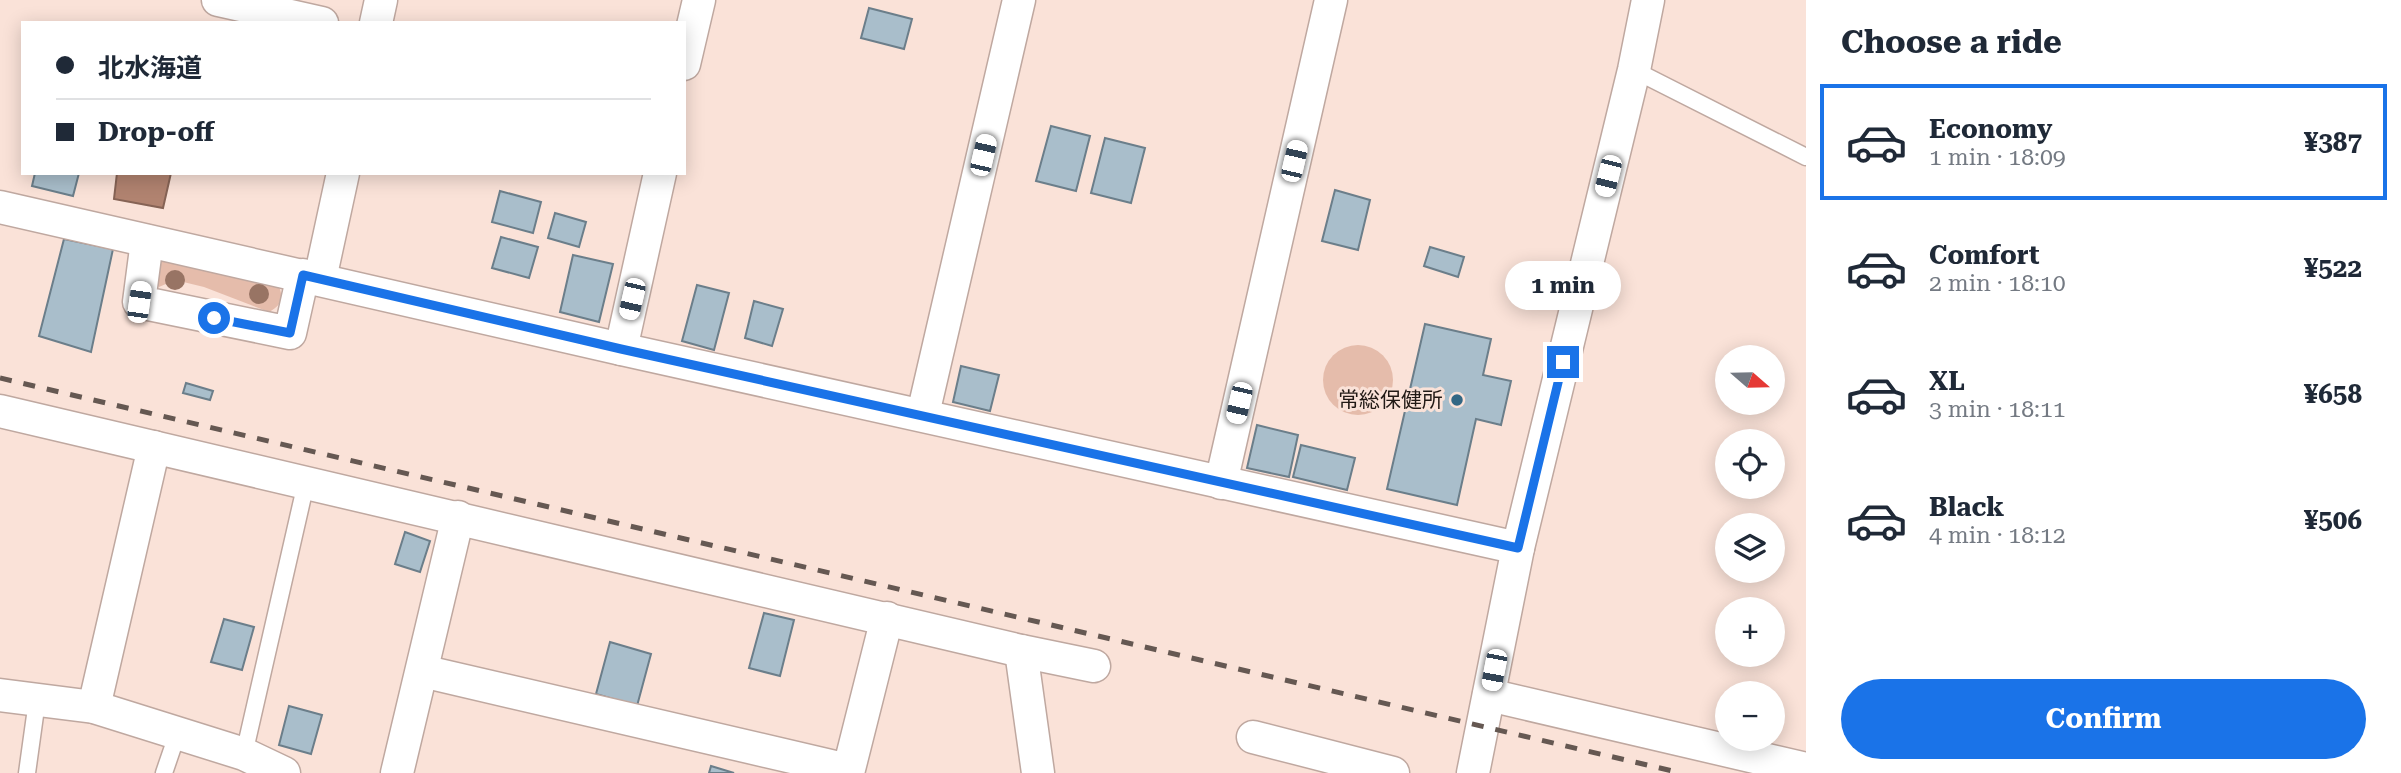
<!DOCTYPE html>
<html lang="en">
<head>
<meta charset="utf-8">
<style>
	body { margin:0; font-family:"Roboto Serif","Noto Sans JP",serif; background:#f2f2f3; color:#1f2937; height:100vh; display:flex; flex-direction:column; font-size:26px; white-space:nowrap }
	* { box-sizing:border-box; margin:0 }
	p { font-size:23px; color:#747a83 }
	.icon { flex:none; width:38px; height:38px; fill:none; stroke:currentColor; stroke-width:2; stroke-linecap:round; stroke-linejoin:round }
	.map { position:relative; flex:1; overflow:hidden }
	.side { display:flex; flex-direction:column; background:#fff; width:595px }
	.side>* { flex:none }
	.hud { position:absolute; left:21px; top:21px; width:665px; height:154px; border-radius:0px; box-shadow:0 4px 18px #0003; display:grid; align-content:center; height:154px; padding:0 35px; background:#fff }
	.needle { width:46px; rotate:110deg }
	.buttons { position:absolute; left:1715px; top:345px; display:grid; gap:14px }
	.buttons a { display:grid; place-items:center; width:70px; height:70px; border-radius:50%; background:#fff; box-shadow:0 4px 18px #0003; font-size:35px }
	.end { position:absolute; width:32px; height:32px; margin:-16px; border:9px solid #1a73e8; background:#fff; box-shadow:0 0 0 4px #fff }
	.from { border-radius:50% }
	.bubble { position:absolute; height:49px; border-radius:24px; background:#fff; box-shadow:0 4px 18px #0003; font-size:23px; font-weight:700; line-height:49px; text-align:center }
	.car { position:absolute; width:21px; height:42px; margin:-21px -10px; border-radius:9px; box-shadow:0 0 5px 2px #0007; background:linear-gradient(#fff 24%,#345 0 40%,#fff 0 76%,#345 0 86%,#fff 0) }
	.hud b { display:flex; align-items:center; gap:24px; height:66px; font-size:26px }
	.hud b+b { border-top:2px solid #e0e1e3 }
	.hud i { width:18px; height:18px; background:#1f2937 }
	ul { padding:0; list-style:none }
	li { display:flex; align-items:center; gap:21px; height:116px; margin:0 14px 10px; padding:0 21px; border:4px solid transparent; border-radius:0px }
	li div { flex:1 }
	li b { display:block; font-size:26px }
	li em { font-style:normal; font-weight:700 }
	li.selected { border-color:#1a73e8 }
	li>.icon { width:63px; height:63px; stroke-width:1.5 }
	h2 { padding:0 35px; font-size:32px; line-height:84px }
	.action { display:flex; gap:14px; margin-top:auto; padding:14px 35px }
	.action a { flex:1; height:80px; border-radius:42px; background:#1a73e8; color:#fff; font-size:28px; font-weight:700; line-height:80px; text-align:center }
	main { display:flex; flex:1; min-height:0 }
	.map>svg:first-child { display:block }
</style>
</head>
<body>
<main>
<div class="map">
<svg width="1806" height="773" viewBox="0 0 1806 773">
	<rect width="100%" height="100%" fill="#fae2d8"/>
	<g fill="#e5bcab">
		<path d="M163,257L277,282C284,296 283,305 269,312L204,287L175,280L159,287L153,280L156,264Z"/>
		<circle cx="1358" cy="380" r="35"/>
	</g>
	<path fill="#b18370" stroke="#866355" stroke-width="2" d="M117,173H171L163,208L114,199Z"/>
	<g fill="#a9becb" stroke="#6b7e8a" stroke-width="2">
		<path d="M869,8L912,19L904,49L861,38Z"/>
		<path d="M1051,126L1090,136L1076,191L1036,181Z"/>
		<path d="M1105,138L1145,148L1131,203L1091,193Z"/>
		<path d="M35,173H79L73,196L32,186Z"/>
		<path d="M1335,190L1370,200L1358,250L1322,241Z"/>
		<path d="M500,191L541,202L533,233L492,222Z"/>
		<path d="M555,213L586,222L579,247L548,238Z"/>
		<path d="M501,237L538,247L529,278L492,268Z"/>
		<path d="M64,239L113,249L91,352L39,336Z"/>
		<path d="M1430,247L1464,257L1458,277L1424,266Z"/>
		<path d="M573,255L613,264L599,322L560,312Z"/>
		<path d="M697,285L729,293L714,350L682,341Z"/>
		<path d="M754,301L783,309L772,346L745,338Z"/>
		<path d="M1425,324L1491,339L1483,375L1511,381L1501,425L1476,419L1457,505L1387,489Z"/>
		<path d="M961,366L999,375L990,411L953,402Z"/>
		<path d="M186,383L213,391L210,400L183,393Z"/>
		<path d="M1257,425L1298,435L1289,477L1247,468Z"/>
		<path d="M1301,445L1355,458L1347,490L1293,477Z"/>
		<path d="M405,532L430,541L420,572L395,564Z"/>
		<path d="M764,613L794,620L780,676L749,668Z"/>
		<path d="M224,619L254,627L242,670L211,662Z"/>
		<path d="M610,642L651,654L637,706L596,694Z"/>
		<path d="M289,706L322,715L311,754L279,745Z"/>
		<path d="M711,766L734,773H709Z"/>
	</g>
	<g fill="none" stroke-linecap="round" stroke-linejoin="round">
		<g stroke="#bfa8a0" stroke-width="19">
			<g id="service">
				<path d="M1634,70L1806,157"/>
				<path d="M244,754L306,483"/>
				<path d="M27,773L37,701"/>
				<path d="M164,773L178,732"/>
			</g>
		</g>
		<g stroke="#bfa8a0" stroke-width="35">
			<g id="minor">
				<path d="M218,0L322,23"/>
				<path d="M376,23L381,0"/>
				<path d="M684,64L699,0"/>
				<path d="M0,207L621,349L1518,548"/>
				<path d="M147,241L139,302L290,333L303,275"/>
				<path d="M320,279L343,173"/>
				<path d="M621,349L660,173"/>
				<path d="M0,411L1021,651L1094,666"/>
				<path d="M923,414L1019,0"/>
				<path d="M1221,483L1331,0"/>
				<path d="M1021,651L1038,773"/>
				<path d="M422,671L848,770"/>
				<path d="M0,695L94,707L244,754L284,773"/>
				<path d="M1489,695L1806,769"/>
				<path d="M94,707L154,447"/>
				<path d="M1253,737L1393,773"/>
				<path d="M397,773L458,517"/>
				<path d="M848,773L887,618"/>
				<path d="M1473,773L1518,548L1634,70L1648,0"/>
			</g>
		</g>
		<use href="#service" stroke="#fff" stroke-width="16"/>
		<use href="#minor" stroke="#fff" stroke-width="32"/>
		<path stroke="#655852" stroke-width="5" stroke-dasharray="12 12" stroke-linecap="butt" d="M0,378L1681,773"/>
	</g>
	<g fill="#987464">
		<circle cx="175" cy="280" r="10"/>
		<circle cx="259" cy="294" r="10"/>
	</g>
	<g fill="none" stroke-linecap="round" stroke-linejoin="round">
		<path stroke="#1a73e8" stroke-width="9" d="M214,318L290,333L303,275L621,349L1518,548L1563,362"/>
	</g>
	<circle fill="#336784" stroke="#fae2d8" stroke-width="2.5" cx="1457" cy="400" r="7"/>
	<g text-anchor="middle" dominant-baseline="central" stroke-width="6" stroke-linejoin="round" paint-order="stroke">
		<g font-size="21" fill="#211915" stroke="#fae2d8" text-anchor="end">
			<text x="1443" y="400">常総保健所</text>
		</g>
	</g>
</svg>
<div class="buttons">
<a><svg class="needle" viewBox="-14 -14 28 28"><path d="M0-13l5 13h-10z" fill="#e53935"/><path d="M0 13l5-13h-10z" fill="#747a83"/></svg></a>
<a><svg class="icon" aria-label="locate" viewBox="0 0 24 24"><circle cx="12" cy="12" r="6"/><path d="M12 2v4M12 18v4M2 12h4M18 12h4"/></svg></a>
<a><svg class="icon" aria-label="layers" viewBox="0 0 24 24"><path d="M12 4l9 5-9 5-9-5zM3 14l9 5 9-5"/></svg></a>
<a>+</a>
<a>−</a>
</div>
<i class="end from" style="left:214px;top:318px"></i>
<i class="end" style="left:1563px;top:362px"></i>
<div class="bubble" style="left:1505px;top:261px;width:116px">1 min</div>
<i class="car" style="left:983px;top:155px;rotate:13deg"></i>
<i class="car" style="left:1294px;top:161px;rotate:13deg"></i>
<i class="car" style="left:1608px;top:176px;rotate:194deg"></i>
<i class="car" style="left:632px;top:299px;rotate:193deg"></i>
<i class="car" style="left:139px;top:302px;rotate:8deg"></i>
<i class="car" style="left:1239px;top:403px;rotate:193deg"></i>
<i class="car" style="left:1494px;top:670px;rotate:191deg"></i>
<div class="hud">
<b><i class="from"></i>北水海道</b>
<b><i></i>Drop-off</b>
</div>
</div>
<section class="side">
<h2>Choose a ride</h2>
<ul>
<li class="selected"><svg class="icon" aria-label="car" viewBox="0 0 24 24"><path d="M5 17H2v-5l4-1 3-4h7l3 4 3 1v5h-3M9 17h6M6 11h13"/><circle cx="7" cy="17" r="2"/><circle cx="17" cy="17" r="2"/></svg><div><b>Economy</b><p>1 min · 18:09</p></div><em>¥387</em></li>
<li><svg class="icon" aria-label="car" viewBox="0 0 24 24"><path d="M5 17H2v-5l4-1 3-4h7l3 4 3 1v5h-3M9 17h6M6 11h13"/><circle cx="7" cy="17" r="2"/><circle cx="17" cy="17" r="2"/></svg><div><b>Comfort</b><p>2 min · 18:10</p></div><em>¥522</em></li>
<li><svg class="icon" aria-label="car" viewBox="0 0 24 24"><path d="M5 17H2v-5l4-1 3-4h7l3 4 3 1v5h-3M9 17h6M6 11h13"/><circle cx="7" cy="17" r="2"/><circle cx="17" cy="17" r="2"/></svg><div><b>XL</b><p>3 min · 18:11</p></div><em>¥658</em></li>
<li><svg class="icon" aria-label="car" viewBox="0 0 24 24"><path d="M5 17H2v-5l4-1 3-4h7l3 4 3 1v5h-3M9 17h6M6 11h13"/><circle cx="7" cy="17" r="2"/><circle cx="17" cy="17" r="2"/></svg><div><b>Black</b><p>4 min · 18:12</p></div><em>¥506</em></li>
</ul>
<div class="action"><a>Confirm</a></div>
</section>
</main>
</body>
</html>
